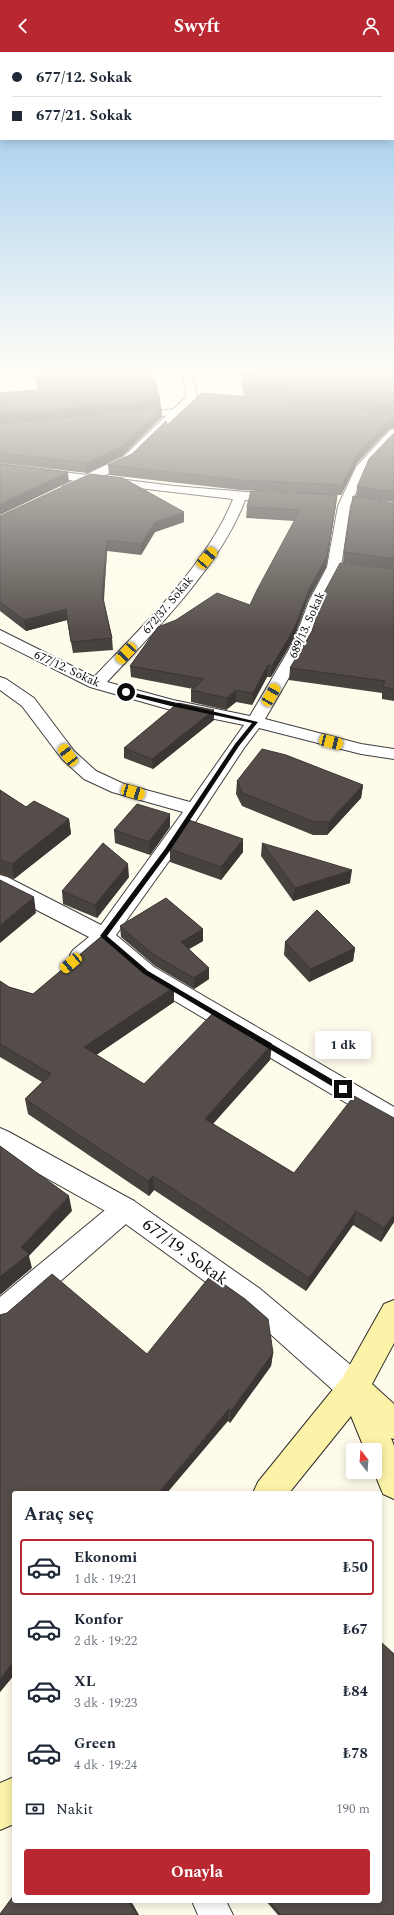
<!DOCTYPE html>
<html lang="tr">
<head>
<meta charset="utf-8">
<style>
	body { margin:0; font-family:Spectral,serif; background:#f2f2f3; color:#1f2937; height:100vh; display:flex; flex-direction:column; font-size:15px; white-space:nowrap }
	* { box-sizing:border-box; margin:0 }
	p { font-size:13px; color:#747a83 }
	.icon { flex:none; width:22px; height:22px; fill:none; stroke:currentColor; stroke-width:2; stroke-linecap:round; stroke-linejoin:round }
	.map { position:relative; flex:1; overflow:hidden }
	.drawer { position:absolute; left:12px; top:1439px; width:370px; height:412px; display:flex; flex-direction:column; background:#fff; border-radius:4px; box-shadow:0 2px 10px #0003 }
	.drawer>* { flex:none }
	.hud { position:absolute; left:0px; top:0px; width:394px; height:88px; box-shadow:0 2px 10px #0003; display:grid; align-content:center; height:88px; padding:0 12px; background:#fff }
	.needle { width:26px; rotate:343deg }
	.fabs { position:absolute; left:346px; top:1391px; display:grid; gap:8px }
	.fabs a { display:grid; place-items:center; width:36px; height:36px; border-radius:4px; background:#fff; box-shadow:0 2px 10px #0003; font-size:20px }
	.end { position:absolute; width:18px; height:18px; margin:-9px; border:5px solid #0c0c0c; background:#fff; box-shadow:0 0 0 2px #fff }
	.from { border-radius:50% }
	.bubble { position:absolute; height:28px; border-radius:4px; background:#fff; box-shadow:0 2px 10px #0003; font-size:13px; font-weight:700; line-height:28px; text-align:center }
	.car { position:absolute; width:12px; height:24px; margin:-12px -6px; border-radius:5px; box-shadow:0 0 3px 1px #0007; background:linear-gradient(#f5c518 24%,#345 0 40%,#f5c518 0 76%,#345 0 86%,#f5c518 0) }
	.hud b { display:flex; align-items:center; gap:14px; height:38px; font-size:15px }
	.hud b+b { border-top:1px solid #e0e1e3 }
	.hud i { width:10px; height:10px; background:#1f2937 }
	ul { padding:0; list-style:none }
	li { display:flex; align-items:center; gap:12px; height:56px; margin:0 8px 6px; padding:0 4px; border:2px solid transparent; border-radius:4px }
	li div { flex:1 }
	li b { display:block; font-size:15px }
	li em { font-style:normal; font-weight:700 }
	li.active { border-color:#b92730 }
	li>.icon { width:36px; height:36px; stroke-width:1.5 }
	h2 { padding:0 12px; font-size:18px; line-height:48px }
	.pay { display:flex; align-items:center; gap:10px; height:44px; padding:0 12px; font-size:15px }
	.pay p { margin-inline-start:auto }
	.action { display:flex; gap:8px; margin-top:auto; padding:8px 12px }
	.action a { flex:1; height:46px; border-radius:4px; background:#b92730; color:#fff; font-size:16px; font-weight:700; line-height:46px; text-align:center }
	header { display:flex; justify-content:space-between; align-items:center; height:52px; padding:0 12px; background:#b92730; color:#fff; font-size:18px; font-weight:700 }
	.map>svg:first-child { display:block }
</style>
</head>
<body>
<header><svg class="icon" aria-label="back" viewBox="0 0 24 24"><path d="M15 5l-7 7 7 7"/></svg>Swyft<svg class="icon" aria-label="person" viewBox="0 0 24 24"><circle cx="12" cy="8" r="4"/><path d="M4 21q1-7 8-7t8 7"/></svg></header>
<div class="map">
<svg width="394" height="1863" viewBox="0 0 394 1863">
	<rect width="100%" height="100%" fill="#fffbeb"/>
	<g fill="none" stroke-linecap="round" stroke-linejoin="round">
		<g stroke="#3f3f3f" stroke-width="2">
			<path id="service" d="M192,1849H226L233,1863H198Z"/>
		</g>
		<g stroke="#3f3f3f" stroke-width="2">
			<g id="minor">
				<path d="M178,357L182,358L183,360L182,362L133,367L128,364L133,361Z"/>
				<path d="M394,377V387L367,416L350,454L341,515L323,549L310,589L265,667L361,692L394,697V707L361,702L259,676L244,696L174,802L116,883L154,915L394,1055V1077L385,1074L138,927L104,896C94,904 87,913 73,908L70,903L73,898L89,885L0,839V823L7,825L101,873L183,760L112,740L84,727L62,707L22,654L0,638V625L6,627L34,646L74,699L96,719L124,732L190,750L244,673L171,658L90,635L0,590V578L94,625C142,575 208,511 233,447L0,420V412L174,434L283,443L285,446L283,449L279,450L245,448C221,513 154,580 107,630L173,648L250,664L294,589L309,549L327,515L338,454L356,415L390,378Z"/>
				<path d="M125,1145L134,1149L138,1157L134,1165L10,1273L0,1277V1245L116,1149Z"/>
			</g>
		</g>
		<g stroke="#3f3f3f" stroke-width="2">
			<g id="tertiary">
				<path d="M182,320H192L197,345L196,347L131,411L72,439H64L62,436L64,433L123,405L187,344Z"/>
				<path d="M0,1076L9,1080L134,1149L259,1236L365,1325L369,1336L365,1347L354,1351L343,1347L239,1254L116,1165L0,1100Z"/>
			</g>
		</g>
		<g stroke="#2e2e2e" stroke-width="2">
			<g id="secondary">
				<path d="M394,1248V1291L372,1332L394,1352V1387L391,1386L394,1394V1447L383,1442L374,1420H375V1398H365L351,1364L289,1441H253L258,1430L343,1325L384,1252Z"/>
				<path d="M14,1725V1772L0,1778V1731Z"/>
			</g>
		</g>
		<use href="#service" fill="#fff" fill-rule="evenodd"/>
		<use href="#minor" fill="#fff" fill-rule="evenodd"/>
		<use href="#tertiary" fill="#fff" fill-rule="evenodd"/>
		<use href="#secondary" fill="#fdf3a8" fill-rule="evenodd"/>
	</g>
	<g fill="#48423f">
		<path d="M34,320H153L160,348L161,356L162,365L122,404L87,421L0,411V341L38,338Z"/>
		<path d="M240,320H394V376L389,377L357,411L341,443H337L336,453L326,515L308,548L293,588L271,625H267L252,653L236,650L226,658L191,650V638L193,637L131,625L130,614L250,553L295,469L246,466L247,455L297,441L240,438L109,423L108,413L132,402L167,373L244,344Z"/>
		<path d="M394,381V450L356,445L357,435Z"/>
		<path d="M394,451V517L343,511L344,500Z"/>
		<path d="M0,464L184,470L155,480L141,503L107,499L104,548L112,586L113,598L73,601L67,568L26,579L0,559Z"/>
		<path d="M394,517V649L382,647V641L289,628L290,616Z"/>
		<path d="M214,658V668L153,717L124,706V696Z"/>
		<path d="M237,729L363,733L361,746L327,783H313L242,754L236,742Z"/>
		<path d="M0,738L26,755L69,767L71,782L14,827L0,822Z"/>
		<path d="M170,775L150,803L115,791L114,778Z"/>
		<path d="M262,791L350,831L293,849L261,804Z"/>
		<path d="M170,797L243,800L221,828L170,810Z"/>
		<path d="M129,825L97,866L63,852L62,839Z"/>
		<path d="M120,874L203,877V889L189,897L209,916V927L194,937L155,914L121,885Z"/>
		<path d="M285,890L355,896L353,909L309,930L284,903Z"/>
		<path d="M0,929L9,935L33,942L174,950L96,1003L144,1032L272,992L270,1008L213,1072L294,1121L394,1170L381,1190L353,1173L306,1239L154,1138L149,1144L28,1062L25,1047L42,1030L0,1005Z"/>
		<path d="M0,1263L147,1302L273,1301L271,1314L230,1371L228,1369L14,1441V1623L0,1640Z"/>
		<path d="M266,1849H380L394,1863H278Z"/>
	</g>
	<g fill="#3b3633">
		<path d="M160,348L161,357L0,373V363Z"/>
		<path d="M162,356V365L122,404L87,421V411Z"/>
		<path d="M390,367H394V376L389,377L357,411L341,443L342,433L358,401Z"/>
		<path d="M68,420L69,430L0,463V452Z"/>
		<path d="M337,443L336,453L326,515L308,548L293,588L271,625L272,614Z"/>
		<path d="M184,460V470L155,480L141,503V492L155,470Z"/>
		<path d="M107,488V499L103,554L102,543Z"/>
		<path d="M66,557L67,568L26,579L24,568Z"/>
		<path d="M268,613L267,625L252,653L253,641Z"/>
		<path d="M236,638V650L226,658L227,646Z"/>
		<path d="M214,658V668L153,717L152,707Z"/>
		<path d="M363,733L361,746L327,783L329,770Z"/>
		<path d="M170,762V775L150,803L149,790Z"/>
		<path d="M69,767L71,782L14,827L12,812Z"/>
		<path d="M243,787V800L221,828V815Z"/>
		<path d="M128,812L129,825L97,866L95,853Z"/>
		<path d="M352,818L350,831L293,849L295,836Z"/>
		<path d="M34,845L36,861L0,891V873Z"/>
		<path d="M203,877V889L182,901L181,890Z"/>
		<path d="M355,896L353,909L309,930L311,917Z"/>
		<path d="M209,916V927L194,937V926Z"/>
		<path d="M174,935V950L86,1010L84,995Z"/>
		<path d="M272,992L270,1008L204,1081L205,1067Z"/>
		<path d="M153,1124L154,1138L149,1144L148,1129Z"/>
		<path d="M69,1144L72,1159L29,1204L32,1216L0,1243V1225L21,1195Z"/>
		<path d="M356,1159L353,1173L306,1239L309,1226Z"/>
		<path d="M394,1162V1170L381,1190L384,1176Z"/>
		<path d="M273,1301L271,1314L230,1371L231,1359Z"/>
		<path d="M229,1357L228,1369L167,1441H158Z"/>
		<path d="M14,1610V1623L0,1640V1627Z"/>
		<path d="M128,1849H131L139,1863H137Z"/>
	</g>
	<g fill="#544d49" stroke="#3b3633">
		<path d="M35,320H153L160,348L0,363V341L39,338Z"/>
		<path d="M242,320H392L394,321V356L315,341L244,336Z"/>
		<path d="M202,341L315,350L394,364V367H390L358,401L342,433L240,428L108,413L132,402L166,369L167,373Z"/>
		<path d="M162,356L122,394L87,411L0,401V372Z"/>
		<path d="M394,381V440L357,435L369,407Z"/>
		<path d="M0,412L68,420L0,452Z"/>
		<path d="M90,422L123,426L184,460L155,470L141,492L107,488L102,543L112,586L71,590L66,557L24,568L0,550V464Z"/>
		<path d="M251,439L337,443L327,504L309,537L294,577L272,614L268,613L253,641L236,638L227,646L191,638L204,627L130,614L158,575L176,568L217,541L250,553L257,538L300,458L247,455Z"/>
		<path d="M353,444L394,451V507L344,500Z"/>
		<path d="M340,511L394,517V637L383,635L385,629L290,616L312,579L325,539Z"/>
		<path d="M178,651L214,658L152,707L124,696Z"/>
		<path d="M262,697L286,703L363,733L329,770H314L243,741L237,729Z"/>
		<path d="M0,738L26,755L34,749L69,767L12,812L0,808Z"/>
		<path d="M137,752L170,762L149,790L114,778Z"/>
		<path d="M189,768L243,787L221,815L170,797Z"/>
		<path d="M103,791L128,812L95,853L62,839Z"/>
		<path d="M262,791L352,818L295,836Z"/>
		<path d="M0,828L34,845L0,873Z"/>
		<path d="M166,846L203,877L181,890L209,916L194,926L154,903L120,874Z"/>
		<path d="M317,858L355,896L311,917L285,890Z"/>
		<path d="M103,883L136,913L174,935L84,995L144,1032L215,959L272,992L205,1067L294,1121L354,1044L394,1066V1162L384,1176L356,1159L309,1226L153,1124L148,1129L25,1047L51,1022L0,992V929L9,935L33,942Z"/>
		<path d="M0,1094L69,1144L21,1195L29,1202L0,1225Z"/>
		<path d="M52,1222L147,1302L211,1223L245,1247L268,1267L273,1301L231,1359L229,1357L158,1441H14V1610L0,1627V1263L7,1261Z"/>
		<path d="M380,1589L394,1602V1863H281L269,1849H380Z"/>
		<path d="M14,1843V1849H128L137,1863H0V1862Z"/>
	</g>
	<linearGradient id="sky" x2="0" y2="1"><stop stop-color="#92c4ed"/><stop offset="0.55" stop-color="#fffdf6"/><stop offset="1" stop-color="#fffdf6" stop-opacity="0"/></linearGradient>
	<rect width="394" height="581" fill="url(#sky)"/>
	<path fill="#0c0c0c" d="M126,639L258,670L239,694L169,800L107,884L148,919L345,1035V1039H340L144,922L100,884L165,797L235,692L252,671L171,654L124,642Z"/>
	<g text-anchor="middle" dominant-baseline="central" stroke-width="4" stroke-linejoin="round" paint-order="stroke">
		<g font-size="12" fill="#0c0c0c" stroke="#fff">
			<text transform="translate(168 553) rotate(-50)">672/37. Sokak</text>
			<text transform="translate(307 573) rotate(-66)">689/13. Sokak</text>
			<text transform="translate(67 617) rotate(25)">677/12. Sokak</text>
		</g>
		<g font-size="17" fill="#0c0c0c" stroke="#fff">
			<text transform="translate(185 1200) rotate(36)">677/19. Sokak</text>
		</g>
	</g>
</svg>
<div class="fabs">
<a><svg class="needle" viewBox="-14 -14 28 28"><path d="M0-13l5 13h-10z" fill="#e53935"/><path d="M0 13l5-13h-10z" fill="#747a83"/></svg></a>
</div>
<i class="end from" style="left:126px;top:640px"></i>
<i class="end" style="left:343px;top:1037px"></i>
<div class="bubble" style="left:315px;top:979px;width:56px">1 dk</div>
<i class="car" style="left:207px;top:506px;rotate:40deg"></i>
<i class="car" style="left:126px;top:601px;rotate:223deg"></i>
<i class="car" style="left:271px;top:643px;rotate:30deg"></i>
<i class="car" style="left:331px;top:690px;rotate:104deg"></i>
<i class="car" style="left:68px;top:703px;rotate:323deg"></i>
<i class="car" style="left:133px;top:740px;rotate:106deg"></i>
<i class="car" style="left:71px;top:911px;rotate:230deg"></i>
<div class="hud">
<b><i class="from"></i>677/12. Sokak</b>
<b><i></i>677/21. Sokak</b>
</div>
<section class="drawer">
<h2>Araç seç</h2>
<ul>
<li class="active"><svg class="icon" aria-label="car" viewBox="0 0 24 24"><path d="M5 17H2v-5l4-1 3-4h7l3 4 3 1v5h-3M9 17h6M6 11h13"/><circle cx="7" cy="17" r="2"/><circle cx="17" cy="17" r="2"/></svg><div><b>Ekonomi</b><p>1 dk · 19:21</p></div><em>₺50</em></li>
<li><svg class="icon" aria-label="car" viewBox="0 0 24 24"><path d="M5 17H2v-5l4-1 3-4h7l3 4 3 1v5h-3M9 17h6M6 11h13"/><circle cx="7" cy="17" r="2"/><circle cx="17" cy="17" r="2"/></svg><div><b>Konfor</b><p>2 dk · 19:22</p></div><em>₺67</em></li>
<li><svg class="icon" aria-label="car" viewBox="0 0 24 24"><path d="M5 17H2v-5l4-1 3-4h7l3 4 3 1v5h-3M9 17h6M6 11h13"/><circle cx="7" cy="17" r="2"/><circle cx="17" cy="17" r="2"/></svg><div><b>XL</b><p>3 dk · 19:23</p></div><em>₺84</em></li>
<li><svg class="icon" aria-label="car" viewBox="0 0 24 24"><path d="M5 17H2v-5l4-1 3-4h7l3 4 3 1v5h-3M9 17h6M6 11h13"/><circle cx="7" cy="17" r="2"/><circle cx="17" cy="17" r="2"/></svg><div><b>Green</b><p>4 dk · 19:24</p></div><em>₺78</em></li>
</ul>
<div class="pay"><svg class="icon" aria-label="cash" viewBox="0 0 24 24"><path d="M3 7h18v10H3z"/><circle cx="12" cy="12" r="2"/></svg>Nakit<p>190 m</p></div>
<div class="action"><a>Onayla</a></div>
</section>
</div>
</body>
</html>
